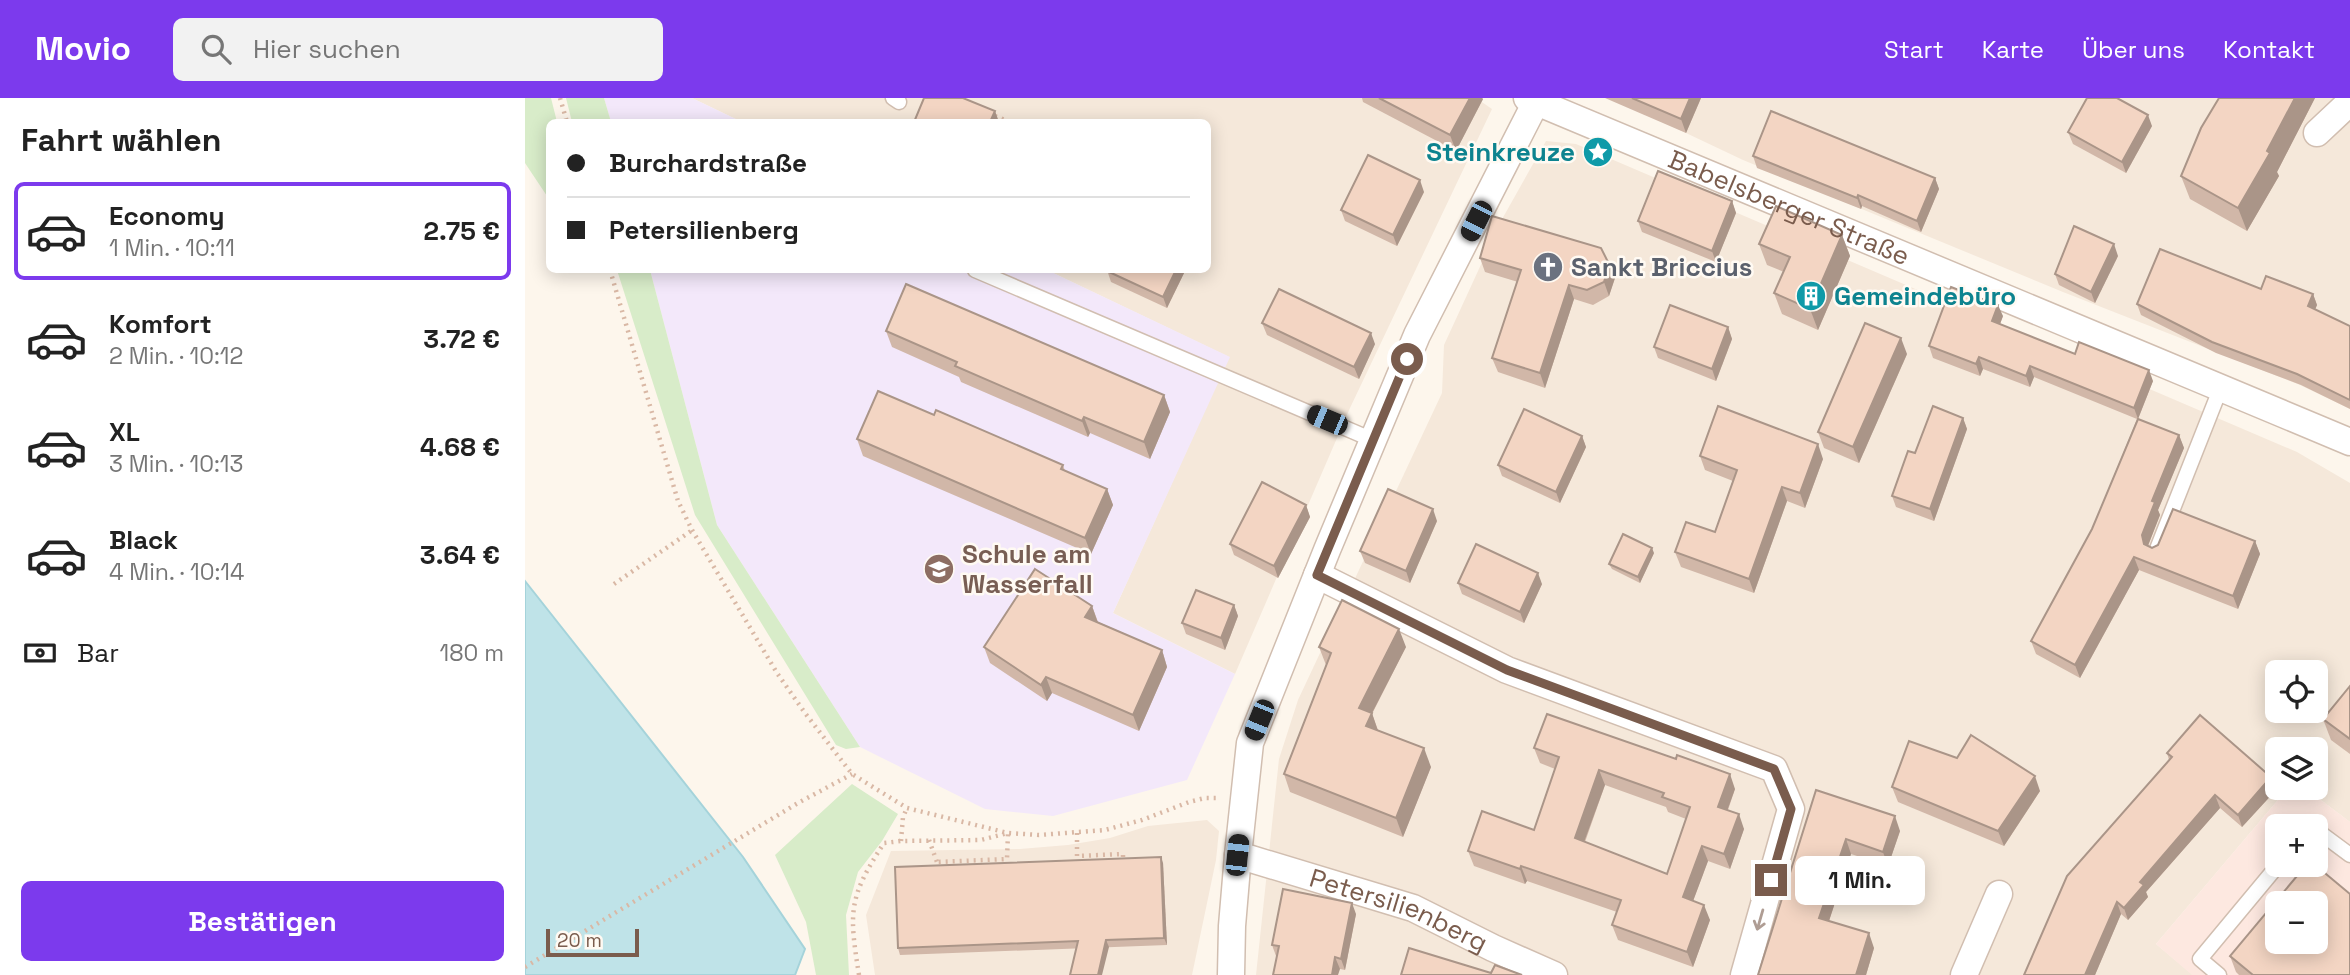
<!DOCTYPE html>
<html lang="de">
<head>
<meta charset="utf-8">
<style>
	body { margin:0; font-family:"Space Grotesk",sans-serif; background:#f2f2f2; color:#222; height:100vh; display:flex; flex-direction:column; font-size:26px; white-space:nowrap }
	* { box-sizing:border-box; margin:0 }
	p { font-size:23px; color:#767676 }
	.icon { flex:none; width:38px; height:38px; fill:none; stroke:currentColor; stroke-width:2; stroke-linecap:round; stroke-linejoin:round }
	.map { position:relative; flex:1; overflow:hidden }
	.details { display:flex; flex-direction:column; background:#fff; width:525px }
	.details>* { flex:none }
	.guide { position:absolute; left:21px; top:21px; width:665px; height:154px; border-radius:10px; box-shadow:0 4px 18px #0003; display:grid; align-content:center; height:154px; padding:0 21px; background:#fff }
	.buttons { position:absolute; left:1740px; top:562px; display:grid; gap:14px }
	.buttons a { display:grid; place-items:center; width:63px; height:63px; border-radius:10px; background:#fff; box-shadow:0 4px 18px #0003; font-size:35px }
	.scale { position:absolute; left:21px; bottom:18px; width:93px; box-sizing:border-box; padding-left:7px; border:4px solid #7a5c4d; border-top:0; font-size:19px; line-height:24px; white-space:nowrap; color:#7a5c4d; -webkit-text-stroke:5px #fffaf3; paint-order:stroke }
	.end { position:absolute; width:32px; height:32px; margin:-16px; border:9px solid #7a5c4d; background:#fff; box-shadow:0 0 0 4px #fff }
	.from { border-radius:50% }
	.bubble { position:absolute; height:49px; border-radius:10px; background:#fff; box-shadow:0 4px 18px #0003; font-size:23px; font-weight:800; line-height:49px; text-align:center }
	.car { position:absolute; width:21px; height:42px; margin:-21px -10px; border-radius:9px; box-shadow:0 0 5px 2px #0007; background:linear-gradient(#222 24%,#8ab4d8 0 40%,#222 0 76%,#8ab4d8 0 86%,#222 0) }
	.guide b { display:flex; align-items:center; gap:24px; height:66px; font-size:26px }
	.guide b+b { border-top:2px solid #e0e0e0 }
	.guide i { width:18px; height:18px; background:#222 }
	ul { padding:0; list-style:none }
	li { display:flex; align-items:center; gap:21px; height:98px; margin:0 14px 10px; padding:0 7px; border:4px solid transparent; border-radius:10px }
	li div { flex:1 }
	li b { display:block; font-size:26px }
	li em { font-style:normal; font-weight:800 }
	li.selected { border-color:#7c3aed }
	li>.icon { width:63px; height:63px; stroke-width:1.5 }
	h2 { padding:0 21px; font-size:32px; line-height:84px }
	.pay { display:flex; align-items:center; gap:18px; height:77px; padding:0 21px; font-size:26px }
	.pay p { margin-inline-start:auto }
	.button { display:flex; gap:14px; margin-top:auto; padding:14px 21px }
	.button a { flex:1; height:80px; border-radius:10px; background:#7c3aed; color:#fff; font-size:28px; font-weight:800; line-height:80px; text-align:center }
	header { display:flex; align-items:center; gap:42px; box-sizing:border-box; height:98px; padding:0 35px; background:#7c3aed; color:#fff }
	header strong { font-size:33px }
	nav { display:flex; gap:38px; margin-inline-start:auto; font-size:24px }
	.search { width:490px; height:63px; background:#f2f2f2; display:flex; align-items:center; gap:18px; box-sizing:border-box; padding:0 24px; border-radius:10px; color:#767676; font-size:26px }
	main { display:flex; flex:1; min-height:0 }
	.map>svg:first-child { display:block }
</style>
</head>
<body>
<header>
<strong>Movio</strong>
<div class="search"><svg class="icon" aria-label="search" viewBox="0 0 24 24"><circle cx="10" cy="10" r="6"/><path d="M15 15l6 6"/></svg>Hier suchen</div>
<nav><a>Start</a><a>Karte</a><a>Über uns</a><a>Kontakt</a></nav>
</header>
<main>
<section class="details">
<h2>Fahrt wählen</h2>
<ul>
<li class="selected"><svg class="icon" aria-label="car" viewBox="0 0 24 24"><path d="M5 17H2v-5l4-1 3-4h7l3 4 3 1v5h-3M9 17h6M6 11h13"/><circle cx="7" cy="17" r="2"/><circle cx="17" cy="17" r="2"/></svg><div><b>Economy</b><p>1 Min. · 10:11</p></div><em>2.75 €</em></li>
<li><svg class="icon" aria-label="car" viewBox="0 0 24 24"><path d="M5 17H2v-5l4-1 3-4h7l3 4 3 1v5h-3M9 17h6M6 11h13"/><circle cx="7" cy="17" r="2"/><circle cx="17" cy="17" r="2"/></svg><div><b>Komfort</b><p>2 Min. · 10:12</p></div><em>3.72 €</em></li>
<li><svg class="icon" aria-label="car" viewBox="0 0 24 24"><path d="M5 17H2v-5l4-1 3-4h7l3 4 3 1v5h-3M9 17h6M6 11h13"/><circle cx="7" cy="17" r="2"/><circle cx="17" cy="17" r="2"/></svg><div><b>XL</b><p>3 Min. · 10:13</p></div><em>4.68 €</em></li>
<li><svg class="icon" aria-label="car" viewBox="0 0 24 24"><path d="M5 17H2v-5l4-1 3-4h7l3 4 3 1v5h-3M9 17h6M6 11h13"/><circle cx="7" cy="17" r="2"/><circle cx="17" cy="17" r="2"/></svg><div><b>Black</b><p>4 Min. · 10:14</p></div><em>3.64 €</em></li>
</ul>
<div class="pay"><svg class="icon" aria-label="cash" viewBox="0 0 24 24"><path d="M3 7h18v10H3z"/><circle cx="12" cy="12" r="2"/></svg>Bar<p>180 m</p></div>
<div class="button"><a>Bestätigen</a></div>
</section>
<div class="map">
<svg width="1825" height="877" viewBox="0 0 1825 877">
	<rect width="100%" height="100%" fill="#fdf6ec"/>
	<g fill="#f5e8da" fill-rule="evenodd">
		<path d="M167,0H951L967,11L825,310L710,576L588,515L704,259L522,172H682V24H217Z"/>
		<path d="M1087,0H1825V311L1775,287L1538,194L1218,62Z"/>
		<path d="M1021,43L1051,46L1772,354L1825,385V724L1780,690H1790V651H1752V690H1763L1631,846L1668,877H731L754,661L773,602L917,295L919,247L976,123ZM1752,574H1790V612H1752Z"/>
		<path d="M682,722L694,733L691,762L667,877H350L341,817L366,753L495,751L543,747L585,740L623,728Z"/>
	</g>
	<path fill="#fde8e0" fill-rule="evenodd" d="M1763,690H1780L1825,724V877H1667L1631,846ZM1752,728H1790V766H1752ZM1752,805H1790V844H1752Z"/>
	<g fill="#f3e8fa">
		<path d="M79,0H167L217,24H86Z"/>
		<path d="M125,172H522L705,259L588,515L710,576L662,682L528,718L460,711L335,649L192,427Z"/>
	</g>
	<g fill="#d8ecc9">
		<path d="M0,0H26L32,24H24V101L0,65Z"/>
		<path d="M41,0H79L86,24H47Z"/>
		<path d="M92,172H125L192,427L335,649L321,651L311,647L170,417Z"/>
		<path d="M327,686L373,716L357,743L333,774L321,817L324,877H291L281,824L250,757Z"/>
	</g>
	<path fill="#bfe3e8" stroke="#a5d3da" stroke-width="2" d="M0,483L218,759L280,851L270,877H0Z"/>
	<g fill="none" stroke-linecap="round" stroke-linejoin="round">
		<g stroke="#d1beb0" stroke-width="17">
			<g id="lane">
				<path d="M368,0L374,4"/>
				<path d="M450,172L848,342"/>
				<path d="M1632,451L1696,289"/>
				<path d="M1790,731L1825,757"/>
				<path d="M1694,877L1675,861L1754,766"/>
			</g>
		</g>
		<g stroke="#d1beb0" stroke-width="29">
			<g id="street">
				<path id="s1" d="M1002,0L1825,344"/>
				<path d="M1792,35L1825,4"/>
				<path d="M792,477L982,572L1249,671L1266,711L1219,877"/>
				<path id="s2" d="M713,757L888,810L968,850L1029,877"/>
				<path d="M706,877L707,828L713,757L725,645L802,452L892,237L1013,0"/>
				<path d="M1439,877L1474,796"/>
			</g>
		</g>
		<g stroke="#d9b8a5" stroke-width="4.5" stroke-dasharray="2 5" stroke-linecap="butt">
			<path d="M35,0L42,24"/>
			<path d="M470,18L485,24"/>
			<path d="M85,172L153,403L167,432L252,575L280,615L327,676L382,710L483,735L514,737L580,732L617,722L664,704L680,700H691"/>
			<path d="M89,486L166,433"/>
			<path d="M552,735V758L598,756V766"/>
			<path d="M404,742L412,764L413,773"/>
			<path d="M376,743L378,719L382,710"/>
			<path d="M0,869L273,705L327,676"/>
			<path d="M334,877C324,814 323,800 359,745L376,743L456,742L483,735L482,761L412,764"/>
		</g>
		<use href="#lane" stroke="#fff" stroke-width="14"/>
		<use href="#street" stroke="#fff" stroke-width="26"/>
	</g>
	<g fill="#d1b7a8" fill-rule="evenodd">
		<path d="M837,0H957L958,1L931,53L838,4Z"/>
		<path d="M1080,0H1176L1161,35Z"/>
		<path d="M1694,0H1790L1752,74L1754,78L1722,133L1665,101L1656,78Z"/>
		<path d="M1627,28L1601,75L1548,46L1543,34Z"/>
		<path d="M1228,58L1410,80L1414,91L1396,134L1337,108L1336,111L1232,70Z"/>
		<path d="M899,94L872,148L820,123L816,112Z"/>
		<path d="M1207,103L1211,115L1191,164L1117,134L1113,123Z"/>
		<path d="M1317,137L1325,158L1293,232L1257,216L1249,195L1259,174L1242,167L1234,146Z"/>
		<path d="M1593,158L1570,205L1534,187L1530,176Z"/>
		<path d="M955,160L1084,166L1090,180L1084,198L1068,207L1049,201L1020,290L973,274L967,260L993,184L960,174Z"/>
		<path d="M582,172H659L660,173L642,210L586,184Z"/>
		<path d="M1736,191L1788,196L1792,207L1790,211L1825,228V311L1776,287L1691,255L1616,217L1612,206Z"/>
		<path d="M1478,218L1475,226L1550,256L1628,283L1613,321L1654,337L1659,350L1633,412L1635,417L1623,448L1627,450L1730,443L1735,456L1713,511L1614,472L1555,580L1511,556L1506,543L1567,431L1612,321L1509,279L1505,289L1458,271L1455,278L1408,260L1404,248Z"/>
		<path d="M737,225L850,246L834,281L742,237Z"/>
		<path d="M1203,229L1207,241L1191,283L1133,260L1129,249Z"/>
		<path d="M361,233L639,297L645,314L625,361L565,335L563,339L436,284L434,279L367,249Z"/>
		<path d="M1382,256L1334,365L1299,350L1293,334Z"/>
		<path d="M409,317L538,367L540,373L582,391L588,407L566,456L338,358L332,341Z"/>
		<path d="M1438,320L1442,331L1409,423L1371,409L1367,398L1390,355Z"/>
		<path d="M1057,338L1061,349L1035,405L977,378L973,367Z"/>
		<path d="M1175,358L1298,361L1280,410L1262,403L1229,495L1156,469L1150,454L1190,434L1208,383L1180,372Z"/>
		<path d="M781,407L785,419L753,480L709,457L705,446Z"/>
		<path d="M912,423L885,485L840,465L835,453Z"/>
		<path d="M1129,455L1115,485L1087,471L1084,466Z"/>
		<path d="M933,485L1017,486L999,525L937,496Z"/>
		<path d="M709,507L713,518L700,552L661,536L657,525Z"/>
		<path d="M567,508L573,524L637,552L642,569L614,633L527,595L522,603L465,565L459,549Z"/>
		<path d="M794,549H881L847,616L853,632L906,669L878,739L765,694L759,676L801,567Z"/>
		<path d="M1825,588V656L1806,642L1798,621Z"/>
		<path d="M1009,650L1210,691L1203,712L1219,731L1205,771L1183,763L1168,803L1185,822L1168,869L1093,842L1087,827L1092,814L1002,783L1000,786L949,768L943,753L1009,732L1030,671L1015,665ZM1080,687L1141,709L1143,714L1161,721L1142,776L1060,744Z"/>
		<path d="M1642,655L1751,692L1717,729L1695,710L1621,794L1623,799L1603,822L1596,816L1570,877H1499L1644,662Z"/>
		<path d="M1367,689L1515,693L1479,748L1373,704Z"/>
		<path d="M1291,692L1375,733L1363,768L1326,756L1304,823L1349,850L1341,877H1233Z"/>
		<path d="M638,765L642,847L375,857L373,850Z"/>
		<path d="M831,816L820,872L751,858L747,847Z"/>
		<path d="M1705,858L1825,877H1714L1711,874Z"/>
	</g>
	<g fill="#aa9588">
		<path d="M945,0H957L958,1L931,53L925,37Z"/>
		<path d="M1165,0H1176L1161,35L1156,21Z"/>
		<path d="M1770,0H1790L1752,74L1754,78L1722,133L1713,110Z"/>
		<path d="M470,13L474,24H465Z"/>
		<path d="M1623,17L1627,28L1601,75L1597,64Z"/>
		<path d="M1410,80L1414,91L1396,134L1392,123Z"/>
		<path d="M895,82L899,94L872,148L868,137Z"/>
		<path d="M1333,97L1337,108L1336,111L1332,100Z"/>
		<path d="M1207,103L1211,115L1191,164L1187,153Z"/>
		<path d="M1317,137L1325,158L1293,232L1285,211Z"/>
		<path d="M1589,146L1593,158L1570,205L1566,194Z"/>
		<path d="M1084,166L1090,180L1084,198L1079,184Z"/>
		<path d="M651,172H659L660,173L642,210L638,199Z"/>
		<path d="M1044,187L1049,201L1020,290L1015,275Z"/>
		<path d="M1788,196L1792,207L1787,219L1783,208Z"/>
		<path d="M1473,207L1478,218L1472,234L1467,223Z"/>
		<path d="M1203,229L1207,241L1191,283L1187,271Z"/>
		<path d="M846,235L850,246L834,281L829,269Z"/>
		<path d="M1376,240L1382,256L1334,365L1328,349Z"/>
		<path d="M1454,259L1458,271L1455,278L1451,266Z"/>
		<path d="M1505,268L1509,279L1505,289L1501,278Z"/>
		<path d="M1624,272L1628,283L1613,321L1609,310Z"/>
		<path d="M639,297L645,314L625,361L619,344Z"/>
		<path d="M559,319L565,335L563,339L557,323Z"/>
		<path d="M1438,320L1442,331L1409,423L1405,411Z"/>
		<path d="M1654,337L1659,350L1633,412L1635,417L1622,450L1619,446L1617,437L1627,403Z"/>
		<path d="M1057,338L1061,349L1035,405L1031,394Z"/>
		<path d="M1293,346L1298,361L1280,410L1275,395Z"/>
		<path d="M1257,389L1262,403L1229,495L1224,481Z"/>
		<path d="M582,391L588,407L566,456L560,440Z"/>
		<path d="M781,407L785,419L753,480L749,468Z"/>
		<path d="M908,411L912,423L885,485L881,473Z"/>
		<path d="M1730,443L1735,456L1713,511L1708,498Z"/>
		<path d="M1127,450L1129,455L1115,485L1113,479Z"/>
		<path d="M1609,459L1614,472L1555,580L1550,567Z"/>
		<path d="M1013,475L1017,486L999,525L995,514Z"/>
		<path d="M709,507L713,518L700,552L696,540Z"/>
		<path d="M567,508L573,525L560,519Z"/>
		<path d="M874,531L881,549L847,615L853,633L848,646L834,610Z"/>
		<path d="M637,552L642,569L614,633L608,617Z"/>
		<path d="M521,579L527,595L522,603L516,587Z"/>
		<path d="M899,650L906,669L878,739L871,720Z"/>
		<path d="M1074,672L1080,687L1055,755L1050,740Z"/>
		<path d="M1205,676L1210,691L1198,724L1193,709Z"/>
		<path d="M1510,678L1515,693L1479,748L1473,733Z"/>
		<path d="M1746,679L1751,692L1717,729L1713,717Z"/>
		<path d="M1690,697L1695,710L1621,794L1623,799L1603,822L1599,810L1615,784Z"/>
		<path d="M1214,716L1219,731L1205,771L1199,756Z"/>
		<path d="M1370,718L1375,733L1363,768L1358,754Z"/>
		<path d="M1321,741L1326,756L1300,835L1294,820Z"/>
		<path d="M1177,748L1183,763L1164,814L1158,799Z"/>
		<path d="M636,759L638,765L642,847L639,840Z"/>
		<path d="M996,768L1002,783L1000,786L995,771Z"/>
		<path d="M1592,804L1596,816L1570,877H1560Z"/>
		<path d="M827,805L831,816L820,872L816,861Z"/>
		<path d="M1179,807L1185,822L1168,869L1162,854Z"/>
		<path d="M1344,835L1349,850L1341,877H1331Z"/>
		<path d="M581,842L584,849L577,877H573Z"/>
		<path d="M810,859L815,871L813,877H807Z"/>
	</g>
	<g fill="#f3d5c3" stroke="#aa9588" stroke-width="2" fill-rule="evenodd">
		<path d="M399,0H438L470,13L465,24H389Z"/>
		<path d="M854,0H945L925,37Z"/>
		<path d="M1107,0H1165L1156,21Z"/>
		<path d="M1562,0H1592L1623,17L1597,64L1543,34Z"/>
		<path d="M1694,0H1770L1742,53L1745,55L1713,110L1656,78L1676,30Z"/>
		<path d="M1246,13L1410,80L1392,123L1333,97L1332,100L1228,58Z"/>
		<path d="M843,57L895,82L868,137L816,112Z"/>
		<path d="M1133,73L1207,103L1187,153L1113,123Z"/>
		<path d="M1251,108L1317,137L1285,211L1249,195L1265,159L1234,146Z"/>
		<path d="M967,118L1076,150L1084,166L1079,184L1062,192L1044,187L1015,275L967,260L996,172L955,160Z"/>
		<path d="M1549,128L1589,146L1566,194L1530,176Z"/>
		<path d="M1635,151L1736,191L1741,178L1788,196L1783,208L1825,228V302L1772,276L1687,244L1612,206Z"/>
		<path d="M582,172H651L638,199L582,173Z"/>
		<path d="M381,186L639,297L619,344L559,319L557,323L430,268L432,264L361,233Z"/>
		<path d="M1426,189L1473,207L1467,223L1550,256L1554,244L1624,272L1609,310L1505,268L1501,278L1454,259L1451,266L1404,248Z"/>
		<path d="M754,191L846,235L829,269L737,225Z"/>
		<path d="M1145,207L1203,229L1187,271L1129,249Z"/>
		<path d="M1340,225L1376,240L1328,349L1293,334Z"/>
		<path d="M353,293L409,317L411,312L538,367L536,371L582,391L560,440L332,341Z"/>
		<path d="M1193,308L1293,346L1275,395L1257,389L1224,481L1150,454L1161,424L1190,434L1212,372L1175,358Z"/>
		<path d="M1408,308L1438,320L1405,411L1367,398L1383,353L1390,355Z"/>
		<path d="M999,311L1057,338L1031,394L973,367Z"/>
		<path d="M1613,321L1654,337L1627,403L1630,404L1617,437L1619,446L1627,450L1633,447L1648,411L1730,443L1708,498L1609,459L1550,567L1506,543L1567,431Z"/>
		<path d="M737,384L781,407L749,468L705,446Z"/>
		<path d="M863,391L908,411L881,473L835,453Z"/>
		<path d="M1098,436L1127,450L1113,479L1084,466Z"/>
		<path d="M951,446L1013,475L995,514L933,485Z"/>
		<path d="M510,471L567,508L560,519L637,552L608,617L521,579L516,587L459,549Z"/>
		<path d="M671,492L709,507L696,540L657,525Z"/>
		<path d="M817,502L874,531L834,610L847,615L841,628L899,650L871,720L759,676L806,555L794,549Z"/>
		<path d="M1825,588V641L1798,621Z"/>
		<path d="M1022,616L1151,661L1152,657L1205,676L1193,709L1214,716L1199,756L1177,748L1158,799L1179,807L1162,854L1087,827L1096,802L996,768L995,771L943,753L957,713L1009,732L1034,659L1009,650ZM1074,672L1139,695L1137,699L1165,709L1142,776L1050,740Z"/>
		<path d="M1675,617L1746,679L1713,717L1690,697L1615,784L1619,787L1599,810L1592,804L1560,877H1499L1542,778L1647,659L1642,655Z"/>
		<path d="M1446,637L1510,678L1473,733L1367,689L1384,643L1432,660Z"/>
		<path d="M1291,692L1370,718L1358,754L1321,741L1294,820L1344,835L1331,877H1233Z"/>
		<path d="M636,759L639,840L581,842L573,877H545L553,843L373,850L370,769Z"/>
		<path d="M1782,766H1789L1825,796V877H1728L1705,858ZM1752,805H1790V844H1752Z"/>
		<path d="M758,791L827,805L816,861L810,859L807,877H748L754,848L747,847Z"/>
		<path d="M884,850L966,875L970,867L997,877H876Z"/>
	</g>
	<defs><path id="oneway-shaft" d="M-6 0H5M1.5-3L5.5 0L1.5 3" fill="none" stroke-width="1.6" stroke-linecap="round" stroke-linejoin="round" transform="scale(1.75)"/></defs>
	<use stroke="#af9d94" href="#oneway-shaft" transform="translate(1235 822) rotate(106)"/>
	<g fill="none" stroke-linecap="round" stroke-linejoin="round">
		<path stroke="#7a5c4d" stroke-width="9" d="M882,261L792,477L982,572L1249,671L1266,711L1246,782"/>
	</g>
	<defs>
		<g id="sight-disc" transform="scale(1.575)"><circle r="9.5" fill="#0f9aa8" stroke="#fffaf3"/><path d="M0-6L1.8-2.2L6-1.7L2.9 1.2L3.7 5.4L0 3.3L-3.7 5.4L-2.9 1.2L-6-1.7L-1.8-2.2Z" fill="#fff"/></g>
		<g id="church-disc" transform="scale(1.575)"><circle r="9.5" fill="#6b7280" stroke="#fffaf3"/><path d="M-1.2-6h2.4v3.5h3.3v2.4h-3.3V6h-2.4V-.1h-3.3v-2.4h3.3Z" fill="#fff"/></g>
		<g id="building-disc" transform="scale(1.575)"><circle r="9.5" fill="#0f9aa8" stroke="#fffaf3"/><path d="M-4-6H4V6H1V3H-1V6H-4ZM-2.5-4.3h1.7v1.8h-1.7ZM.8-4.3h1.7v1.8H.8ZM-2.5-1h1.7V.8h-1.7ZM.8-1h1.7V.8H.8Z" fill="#fff"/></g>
		<g id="school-disc" transform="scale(1.575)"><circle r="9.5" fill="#8d6e63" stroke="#fffaf3"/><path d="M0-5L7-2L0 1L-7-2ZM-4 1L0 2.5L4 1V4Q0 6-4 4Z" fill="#fff"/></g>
	</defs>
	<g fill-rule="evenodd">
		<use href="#sight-disc" x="1073" y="54"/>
		<use href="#church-disc" x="1023" y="169"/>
		<use href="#building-disc" x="1286" y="198"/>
		<use href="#school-disc" x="414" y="471"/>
	</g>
	<g text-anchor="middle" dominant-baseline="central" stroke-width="5" stroke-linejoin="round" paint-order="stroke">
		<g font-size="26" font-weight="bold" fill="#0d838f" stroke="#fffaf3" text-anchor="end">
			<text x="1050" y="54">Steinkreuze</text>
			<text x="1309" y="198" text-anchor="start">Gemeindebüro</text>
		</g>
		<g font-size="26" fill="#7a5c4d" stroke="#fffaf3">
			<text stroke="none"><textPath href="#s1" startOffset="284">Babelsberger Straße</textPath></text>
			<text stroke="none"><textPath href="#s2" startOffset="170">Petersilienberg</textPath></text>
		</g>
		<g font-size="26" font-weight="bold" fill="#5b616d" stroke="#fffaf3" text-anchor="start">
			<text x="1046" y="169">Sankt Briccius</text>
		</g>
		<g font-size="26" font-weight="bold" fill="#785e54" stroke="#fffaf3" text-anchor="start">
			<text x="437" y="456">Schule am<tspan x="437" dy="30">Wasserfall</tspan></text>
		</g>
	</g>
</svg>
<div class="buttons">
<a><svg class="icon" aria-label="locate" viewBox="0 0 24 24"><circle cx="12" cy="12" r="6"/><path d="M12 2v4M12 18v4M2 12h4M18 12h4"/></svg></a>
<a><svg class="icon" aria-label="layers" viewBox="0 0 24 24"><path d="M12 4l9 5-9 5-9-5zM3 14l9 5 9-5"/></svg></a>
<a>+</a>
<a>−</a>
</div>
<div class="scale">20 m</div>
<i class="end from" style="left:882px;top:261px"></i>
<i class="end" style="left:1246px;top:782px"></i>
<div class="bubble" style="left:1270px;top:758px;width:130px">1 Min.</div>
<i class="car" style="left:951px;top:123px;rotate:207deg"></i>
<i class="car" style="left:802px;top:322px;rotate:293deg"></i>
<i class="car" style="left:734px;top:622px;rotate:202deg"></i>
<i class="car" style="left:712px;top:757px;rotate:6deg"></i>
<div class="guide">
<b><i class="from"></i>Burchardstraße</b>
<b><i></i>Petersilienberg</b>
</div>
</div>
</main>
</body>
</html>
